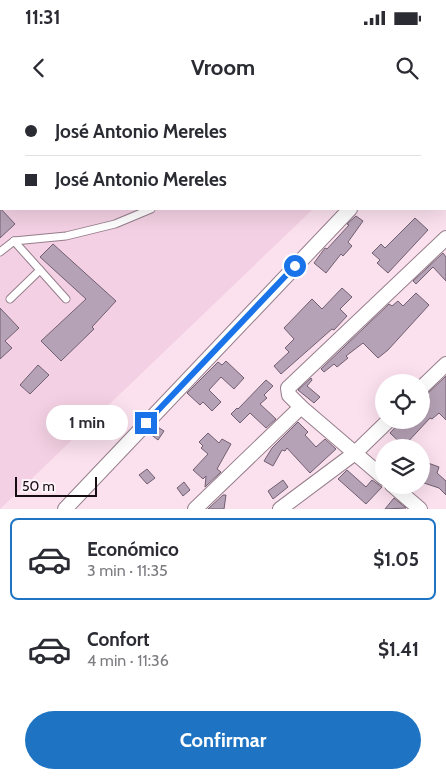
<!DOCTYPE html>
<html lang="es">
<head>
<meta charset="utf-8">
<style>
	body { margin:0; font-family:Cabin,sans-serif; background:#f2f2f3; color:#2b2b33; height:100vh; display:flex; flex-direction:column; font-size:19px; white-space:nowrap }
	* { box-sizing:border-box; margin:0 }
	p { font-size:16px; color:#7c7c81 }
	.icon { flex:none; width:28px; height:28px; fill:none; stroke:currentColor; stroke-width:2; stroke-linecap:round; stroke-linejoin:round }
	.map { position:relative; height:409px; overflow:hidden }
	.side { display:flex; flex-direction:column; background:#fff; flex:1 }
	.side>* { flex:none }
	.hud { position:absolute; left:0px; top:0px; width:446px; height:110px; box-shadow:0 5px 20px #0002; display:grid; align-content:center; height:110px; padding:0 25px; background:#fff }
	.fabs { position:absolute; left:375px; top:274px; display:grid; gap:10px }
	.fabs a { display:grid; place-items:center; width:55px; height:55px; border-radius:50%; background:#fff; box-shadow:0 5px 20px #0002; font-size:25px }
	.scale { position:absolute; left:15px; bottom:12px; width:82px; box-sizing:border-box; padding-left:5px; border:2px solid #160d12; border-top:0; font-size:14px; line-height:18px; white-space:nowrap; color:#160d12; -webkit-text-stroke:4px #fdf2f8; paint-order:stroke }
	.end { position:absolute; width:22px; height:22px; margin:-11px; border:6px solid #1a73e8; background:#fff; box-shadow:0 0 0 2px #fff }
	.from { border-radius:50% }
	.bubble { position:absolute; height:35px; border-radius:18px; background:#fff; box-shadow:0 5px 20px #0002; font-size:16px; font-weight:700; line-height:35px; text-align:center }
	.hud b { display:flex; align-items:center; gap:18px; height:48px; font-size:19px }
	.hud b+b { border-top:1px solid #e1e1e2 }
	.hud i { width:12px; height:12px; background:#2b2b33 }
	ul { padding:9px 0 0; list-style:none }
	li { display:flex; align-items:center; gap:15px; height:82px; margin:0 10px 8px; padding:0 15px; border:2px solid transparent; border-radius:8px }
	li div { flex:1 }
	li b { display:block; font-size:19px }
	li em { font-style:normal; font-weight:700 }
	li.current { border-color:#1e74c2 }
	li>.icon { width:45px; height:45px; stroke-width:1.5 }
	.cta { display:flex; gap:10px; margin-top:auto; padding:10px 25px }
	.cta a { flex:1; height:58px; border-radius:30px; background:#1e74c2; color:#fff; font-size:20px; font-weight:700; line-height:58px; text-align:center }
	.status { display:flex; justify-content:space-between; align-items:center; height:35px; padding:0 25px; background:#fff; direction:ltr }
	.status svg { height:14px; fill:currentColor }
	header { display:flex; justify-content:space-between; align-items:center; height:65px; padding:0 25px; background:#fff; font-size:22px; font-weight:700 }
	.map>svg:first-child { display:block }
</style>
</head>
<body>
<div class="status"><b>11:31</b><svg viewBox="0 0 49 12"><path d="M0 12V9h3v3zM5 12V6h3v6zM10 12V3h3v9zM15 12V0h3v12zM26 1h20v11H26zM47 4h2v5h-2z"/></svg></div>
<header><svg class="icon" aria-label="back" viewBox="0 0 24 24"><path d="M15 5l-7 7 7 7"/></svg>Vroom<svg class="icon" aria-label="search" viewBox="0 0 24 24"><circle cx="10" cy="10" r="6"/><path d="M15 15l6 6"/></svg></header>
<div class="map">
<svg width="446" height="409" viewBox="0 0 446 409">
	<rect width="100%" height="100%" fill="#fbe0ee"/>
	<path fill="#f3d0e3" d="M0,0H426L1,1V109H313L0,409Z"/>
	<g fill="#b6a2b6" stroke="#715f71">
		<path d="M0,108L15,124L0,138Z"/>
		<path d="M356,116L363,121L348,142L352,146L343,156L341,154L326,173L314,163L325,148L327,149L349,125L347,124Z"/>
		<path d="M415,118L428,130L388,173L377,163L380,160L372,153L381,144L385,148Z"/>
		<path d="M53,144L116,201L92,227L94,229L61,261L41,241L86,199L40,157Z"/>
		<path d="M443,153L446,157V181L433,167L416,184L413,181Z"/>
		<path d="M342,188L352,197L340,209L347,216L334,230L332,229L281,274L274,266L289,252L285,248L294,239L284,228L312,199L322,209Z"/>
		<path d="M416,193L429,205L388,250L378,258L363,243L346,256L348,258L337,267L334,264L324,272L321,269L389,204L392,206L398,201L403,206Z"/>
		<path d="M0,208L19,228L5,241L12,248L0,259Z"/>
		<path d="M226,261L244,278L234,289L221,277L209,290L221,302L212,311L203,302L200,305L187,293L218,262L222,265Z"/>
		<path d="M38,265L49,275L30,294L20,285Z"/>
		<path d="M446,276V320L439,313L432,319L430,318L404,346L390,333L402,320H421V307L430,297L427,294Z"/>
		<path d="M311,278L312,280L307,286L320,297L314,303L298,290Z"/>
		<path d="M266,280L273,286L264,295L267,298L260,304L276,319L266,328L250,313L240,323L231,314L237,308L238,309Z"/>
		<path d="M298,322L308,332L305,335L316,347L325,339L336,349L310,373L287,348L285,351L282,350L273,366L264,361L272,348Z"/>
		<path d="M156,326L164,331L158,340L149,333Z"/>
		<path d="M208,333L219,343L222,339L231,344L217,369L221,372L205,387L206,376L203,379L193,370L208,354L201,348L203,346L199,342Z"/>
		<path d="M428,363L439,367L437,373L446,381V395L439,388L421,382V370Z"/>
		<path d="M147,369L155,378L147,384L139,375Z"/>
		<path d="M347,370L366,387L372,380L382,387L366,404L338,379Z"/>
		<path d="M283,380L288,387L273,399L268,391Z"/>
		<path d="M184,382L190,390L183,396L177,388Z"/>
		<path d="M223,395H226L224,409H208Z"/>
		<path d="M394,398L406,408L385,409Z"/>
	</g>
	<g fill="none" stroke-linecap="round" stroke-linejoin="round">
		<g stroke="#967e8b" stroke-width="9">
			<g id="service">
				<path d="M36,0L38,1"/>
				<path d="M322,0L323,1"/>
				<path d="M72,1L74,0"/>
				<path d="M299,1L301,0"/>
				<path d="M14,141L66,136L115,124L151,109"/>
				<path d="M0,152L14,141L40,170L10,199"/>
				<path d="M40,170L66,199"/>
			</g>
		</g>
		<g stroke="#967e8b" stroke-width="16">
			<g id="minor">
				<path d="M445,6L446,5"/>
				<path d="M445,78L446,79"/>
				<path d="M421,288L446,264"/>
				<path d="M384,378L301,307L289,295L288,288L446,138"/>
				<path d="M392,385L420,409"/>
				<path d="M65,409L350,109"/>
				<path d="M195,409L301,307"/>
				<path d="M280,409L355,353L389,320"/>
			</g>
		</g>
		<use href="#service" stroke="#fff" stroke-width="7"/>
		<use href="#minor" stroke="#fff" stroke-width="14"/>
	</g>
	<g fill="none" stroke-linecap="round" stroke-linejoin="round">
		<path stroke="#1a73e8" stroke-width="6" d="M146,323L295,166"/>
	</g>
</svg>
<div class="fabs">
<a><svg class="icon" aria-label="locate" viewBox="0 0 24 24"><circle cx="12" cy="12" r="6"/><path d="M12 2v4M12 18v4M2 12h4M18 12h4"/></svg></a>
<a><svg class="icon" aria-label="layers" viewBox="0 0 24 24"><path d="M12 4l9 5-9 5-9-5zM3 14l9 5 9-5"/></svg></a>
</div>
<div class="scale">50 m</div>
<i class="end from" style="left:295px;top:166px"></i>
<i class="end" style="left:146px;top:323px"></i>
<div class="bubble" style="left:46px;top:305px;width:82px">1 min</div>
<div class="hud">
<b><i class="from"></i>José Antonio Mereles</b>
<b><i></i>José Antonio Mereles</b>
</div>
</div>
<section class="side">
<ul>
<li class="current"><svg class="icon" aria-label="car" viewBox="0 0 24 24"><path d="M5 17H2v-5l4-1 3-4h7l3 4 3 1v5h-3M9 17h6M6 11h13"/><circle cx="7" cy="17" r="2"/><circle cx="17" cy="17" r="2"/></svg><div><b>Económico</b><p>3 min · 11:35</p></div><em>$1.05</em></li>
<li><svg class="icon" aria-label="car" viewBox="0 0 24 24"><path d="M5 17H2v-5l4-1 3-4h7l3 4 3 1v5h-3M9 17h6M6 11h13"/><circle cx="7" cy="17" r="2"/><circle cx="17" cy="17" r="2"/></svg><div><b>Confort</b><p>4 min · 11:36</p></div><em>$1.41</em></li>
</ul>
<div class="cta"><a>Confirmar</a></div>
</section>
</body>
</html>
